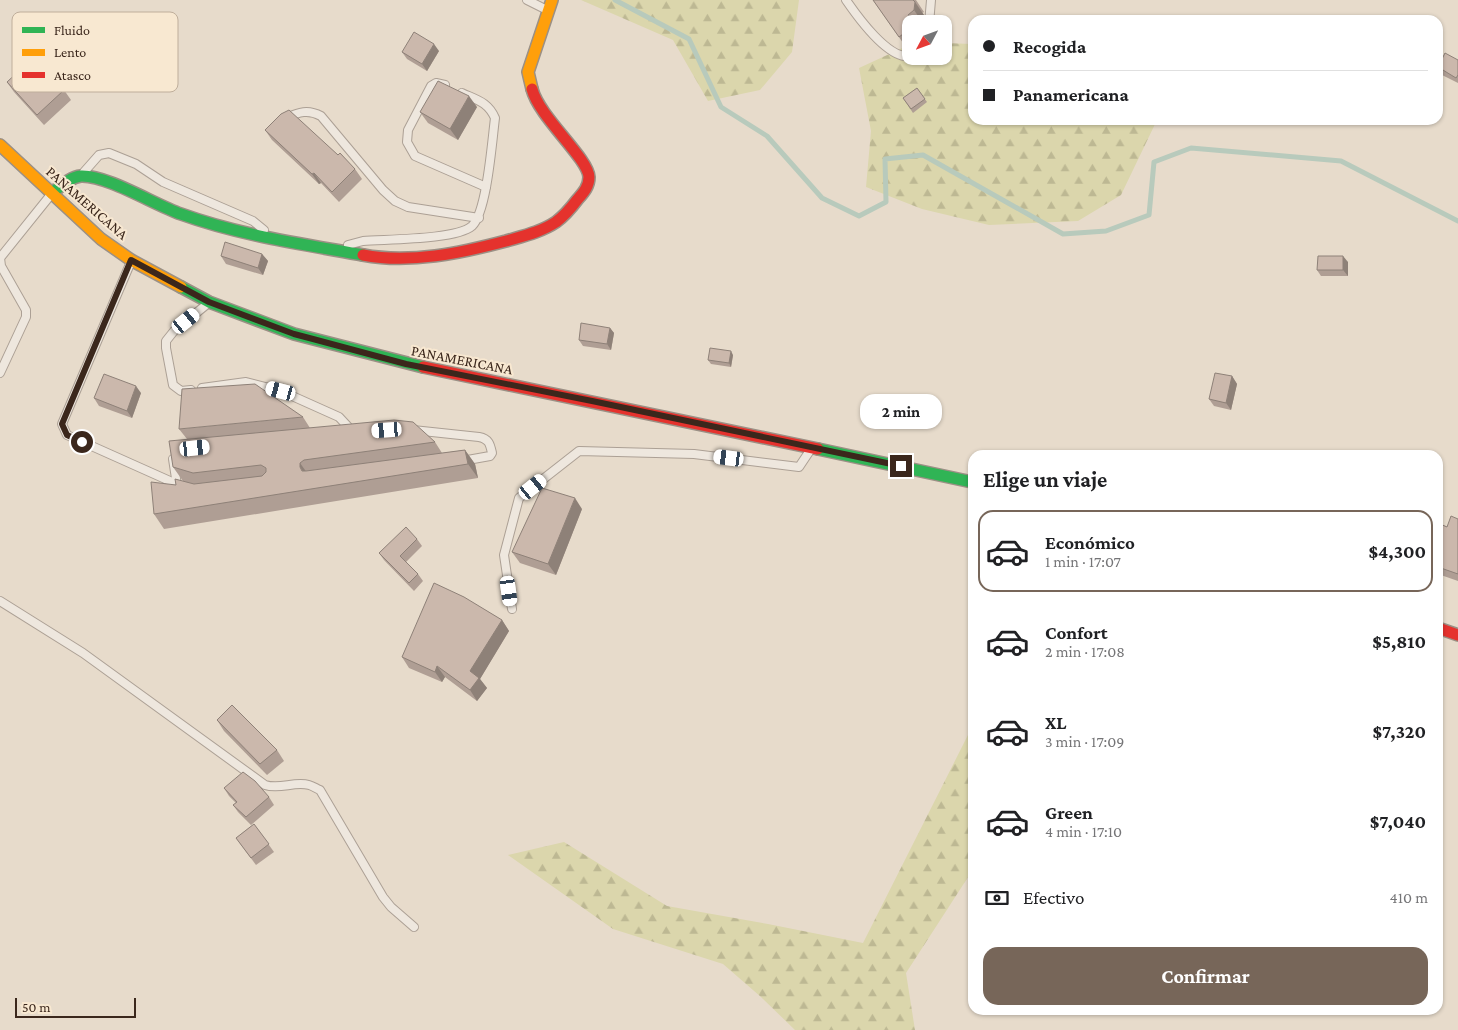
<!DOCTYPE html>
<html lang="es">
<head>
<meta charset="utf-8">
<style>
	body { margin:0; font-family:"Crimson Pro",serif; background:#f6f6f6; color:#202124; height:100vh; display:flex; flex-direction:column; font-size:19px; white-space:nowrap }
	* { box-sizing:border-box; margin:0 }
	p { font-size:16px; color:#757577 }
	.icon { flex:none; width:28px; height:28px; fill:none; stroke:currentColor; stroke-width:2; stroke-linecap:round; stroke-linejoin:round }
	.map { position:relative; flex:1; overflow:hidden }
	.details { position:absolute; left:968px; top:450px; width:475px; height:565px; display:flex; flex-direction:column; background:#fff; border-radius:15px; box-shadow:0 1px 4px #0004 }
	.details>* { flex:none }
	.guide { position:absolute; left:968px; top:15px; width:475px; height:110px; border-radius:15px; box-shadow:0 1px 4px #0004; display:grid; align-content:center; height:110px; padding:0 15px; background:#fff }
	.needle { width:32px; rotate:229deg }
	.tools { position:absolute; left:902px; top:15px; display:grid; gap:10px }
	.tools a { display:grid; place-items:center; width:50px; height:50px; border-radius:10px; background:#fff; box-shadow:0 1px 4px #0004; font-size:25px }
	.scale { position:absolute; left:15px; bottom:12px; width:121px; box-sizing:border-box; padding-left:5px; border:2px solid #3b271c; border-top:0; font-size:14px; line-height:18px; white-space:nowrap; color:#3b271c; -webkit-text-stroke:4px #f8e8d1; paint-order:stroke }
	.end { position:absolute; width:22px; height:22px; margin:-11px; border:6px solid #3b271c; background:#fff; box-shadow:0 0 0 2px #fff }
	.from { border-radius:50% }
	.bubble { position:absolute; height:35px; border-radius:15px; background:#fff; box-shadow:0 1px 4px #0004; font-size:16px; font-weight:700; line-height:35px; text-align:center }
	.car { position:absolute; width:15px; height:30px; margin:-15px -8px; border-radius:6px; box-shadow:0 0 4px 1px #0007; background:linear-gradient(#fff 24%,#345 0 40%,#fff 0 76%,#345 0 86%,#fff 0) }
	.guide b { display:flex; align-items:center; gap:18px; height:48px; font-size:19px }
	.guide b+b { border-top:1px solid #e0e0e0 }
	.guide i { width:12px; height:12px; background:#202124 }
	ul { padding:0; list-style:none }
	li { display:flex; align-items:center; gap:15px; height:82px; margin:0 10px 8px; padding:0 5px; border:2px solid transparent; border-radius:15px }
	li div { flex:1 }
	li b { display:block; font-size:19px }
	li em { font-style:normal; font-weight:700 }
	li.current { border-color:#776659 }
	li>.icon { width:45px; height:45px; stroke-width:1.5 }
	h2 { padding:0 15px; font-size:22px; line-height:60px }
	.pay { display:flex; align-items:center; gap:12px; height:55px; padding:0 15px; font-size:19px }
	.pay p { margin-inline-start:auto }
	.action { display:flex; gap:10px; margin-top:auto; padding:10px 15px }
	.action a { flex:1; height:58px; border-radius:15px; background:#776659; color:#fff; font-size:20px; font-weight:700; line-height:58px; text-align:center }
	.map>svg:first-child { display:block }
</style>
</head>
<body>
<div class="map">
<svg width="1458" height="1030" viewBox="0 0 1458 1030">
	<defs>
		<pattern id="forest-firs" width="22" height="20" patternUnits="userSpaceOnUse" patternTransform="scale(1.25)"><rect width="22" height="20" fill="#dbd6ac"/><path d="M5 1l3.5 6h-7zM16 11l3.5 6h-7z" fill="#bdb893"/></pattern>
	</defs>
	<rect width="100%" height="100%" fill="#e7dbcb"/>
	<g fill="url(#forest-firs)">
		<path d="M581,0H799L792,52L760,90L708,101L673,40Z"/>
		<path d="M944,43L972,44V120H1157L1121,195L1078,221L989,225L922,209L866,187L871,131L859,68L911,44V56H944Z"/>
		<path d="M972,727V871L906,973L915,1030H795L761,997L723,964L613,929L508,855L564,842L667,906L768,924L863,943Z"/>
	</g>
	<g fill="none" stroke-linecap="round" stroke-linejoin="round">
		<path stroke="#b8cabc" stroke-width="5" d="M615,0L689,39L721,107L767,136L822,198L859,216L886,202L885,159L923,155L1063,234L1106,231L1149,215L1154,162L1191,148L1341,161L1458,221"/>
		<g stroke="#aca095" stroke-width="10">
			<g id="lane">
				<path d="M527,0L547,10"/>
				<path d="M846,0C857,16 889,61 911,56"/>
				<path d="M929,24L931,0"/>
				<path d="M445,85L436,83L431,86L408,130L407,142L415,156L486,187"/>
				<path d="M286,118C299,112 308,109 321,116L383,190L395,201L408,207L479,218"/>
				<path d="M84,172L99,155L109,153L136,164L163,182L253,221L264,230"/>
				<path d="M348,245L363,241C386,239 456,240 472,226C487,212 492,141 495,118C488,102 477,100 462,93"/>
				<path d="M130,264L62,424L67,435L181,486"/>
				<path d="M0,373L26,317V310L1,266L0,258L49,197"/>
				<path d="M202,388L246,382L281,391L339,417L352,431"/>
				<path d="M191,390L181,391L173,385L166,348V341L174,331L206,305"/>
				<path d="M413,430L479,437C489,439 490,444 492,453L490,456L462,461"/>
				<path d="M173,459L177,485"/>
				<path d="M0,601L83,653L265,785C280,790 294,781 309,785C313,786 317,789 320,790L383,897L391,907L414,927"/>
				<path d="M512,609L504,555L519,498L579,451L694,454L799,467L809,452"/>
			</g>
		</g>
		<g stroke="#9b9085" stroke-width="14">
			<g id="fast">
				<path d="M52,193C61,186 70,177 81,176C107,175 155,205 181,214C239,235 302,244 363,255"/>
				<path d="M181,287L209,302L294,334L423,367"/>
				<path d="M818,449L972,482"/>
			</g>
		</g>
		<g stroke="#9b9085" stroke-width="14">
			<g id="slow">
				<path d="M532,89L528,72L552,0"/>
				<path d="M0,145L101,239L131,260L181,287"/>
			</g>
		</g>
		<g stroke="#9b9085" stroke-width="14">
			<g id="jam">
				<path d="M363,255C410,264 461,253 506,241C523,236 541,232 556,222C564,216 571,208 577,200C583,193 589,187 589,177C588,158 539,117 532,89"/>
				<path d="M423,367L818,449"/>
				<path d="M1438,628L1458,635"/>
			</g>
		</g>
		<use href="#lane" stroke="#eee7de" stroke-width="8"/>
		<use href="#fast" stroke="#30b455" stroke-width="11"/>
		<use href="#slow" stroke="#ff9f0a" stroke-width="11"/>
		<use href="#jam" stroke="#e5322d" stroke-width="11"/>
	</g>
	<g fill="#af9e94">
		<path d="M873,0H916L924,12L922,13L924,15L923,23L911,24V48L908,50Z"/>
		<path d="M80,46L57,82L64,90L71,100L44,125L14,92L7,82L37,60Z"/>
		<path d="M439,51L427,71L407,59L402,52Z"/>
		<path d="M1458,60V83L1442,75L1438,68V64V65Z"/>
		<path d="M917,88L927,102L913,113L903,98Z"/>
		<path d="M477,107L458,140L428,123L420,112Z"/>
		<path d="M265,130L338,155L355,169L362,179L339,202L321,183L319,184L272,140Z"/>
		<path d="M262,254L268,261L263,275L226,264L221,256Z"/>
		<path d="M1348,262V276H1321L1317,270Z"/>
		<path d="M610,328L614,333L611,350L583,346L579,340Z"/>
		<path d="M733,355L731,367L711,364L708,360Z"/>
		<path d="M1232,376L1237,384L1231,410L1214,406L1209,399Z"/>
		<path d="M141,393L132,418L99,406L94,398Z"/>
		<path d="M303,417L310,428L435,442L442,453L465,450L475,464L478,478L164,529L154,514L176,485L183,481L173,467L187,439L179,429Z"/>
		<path d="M582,509L556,575L520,563L512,552Z"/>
		<path d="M1458,519V581L1438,574V523L1447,527Z"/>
		<path d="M417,539L422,546L406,562L418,574L423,581L414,591L384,560L379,553Z"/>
		<path d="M502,620L509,631L480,679L487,688L477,701L445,677L442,682L409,668L402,657Z"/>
		<path d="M217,720L277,750L284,761L267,775L224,731Z"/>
		<path d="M224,788L269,797L274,805L251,825L238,812L233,805L236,803L229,796Z"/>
		<path d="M254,824L274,852L256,865L236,838Z"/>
	</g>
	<g fill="#8e8178">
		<path d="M915,2L924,15L923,23L914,10Z"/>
		<path d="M74,36L80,46L56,83L49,73Z"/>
		<path d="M434,44L439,51L427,71L422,64Z"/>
		<path d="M469,96L477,107L458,140L450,129Z"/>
		<path d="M314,173L321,183L319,184L312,174Z"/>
		<path d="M262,254L268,261L263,275L258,268Z"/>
		<path d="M1343,256L1348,262V276L1343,270Z"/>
		<path d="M610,328L614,333L611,350L607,344Z"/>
		<path d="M731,351L733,355L731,367L729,363Z"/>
		<path d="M1232,376L1237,384L1231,410L1226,403Z"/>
		<path d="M136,386L141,393L132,418L127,411Z"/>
		<path d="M465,450L475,464L478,478L468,464Z"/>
		<path d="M300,463L310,477V481L300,467Z"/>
		<path d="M575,498L582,509L556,575L548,564Z"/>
		<path d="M502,620L509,631L480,679L487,688L477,701L470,690V671Z"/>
		<path d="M437,666L445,677L442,682L435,672Z"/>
	</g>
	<g fill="#cbb8ac" stroke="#8e8178">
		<path d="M873,0H913L915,2L914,10L908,15L914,24H911V28L899,37Z"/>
		<path d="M60,27L74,36L49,73L64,90L37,115L7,82L34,57L37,60Z"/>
		<path d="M414,32L434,44L422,64L402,52Z"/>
		<path d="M1445,53L1458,60V75L1456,78L1438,67Z"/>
		<path d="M438,81L469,96L450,129L420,112Z"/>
		<path d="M917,88L925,99L911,109L903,98Z"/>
		<path d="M289,110L338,155L340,153L355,169L332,192L314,173L312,174L265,130L281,114Z"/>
		<path d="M225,242L262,254L258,268L221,256Z"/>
		<path d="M1318,256H1343V270H1317Z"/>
		<path d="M581,323L610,328L607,344L579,340Z"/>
		<path d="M710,348L731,351L729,363L708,360Z"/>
		<path d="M1215,373L1232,376L1226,403L1209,399Z"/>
		<path d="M104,374L136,386L127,411L94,398Z"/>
		<path d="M255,384L303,417L179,429L182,389Z"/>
		<path d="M394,420L413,422L435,442L304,460L300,463V467L302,471H306L465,450L468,464L154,514L151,482L176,485L175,479L194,484L262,476L266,472V468L261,465L193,473L173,467L169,441Z"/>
		<path d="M542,488L575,498L548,564L512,552Z"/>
		<path d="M1451,516L1458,519V574L1438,567V523L1447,527Z"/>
		<path d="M406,527L417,539L400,556L418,574L409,583L379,553Z"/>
		<path d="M434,583L464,597L502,620L470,671L479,678L470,690L437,666L435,672L402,657Z"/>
		<path d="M232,705L277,750L260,764L217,720Z"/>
		<path d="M243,772L255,781L269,797L246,817L233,805L237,802L224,788Z"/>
		<path d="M254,824L269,844L251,858L236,838Z"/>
	</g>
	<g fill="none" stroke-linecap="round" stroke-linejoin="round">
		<path stroke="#3b271c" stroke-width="6" d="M82,442L67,435L62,424L131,260L209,302L294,334L313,339L406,364L592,401L901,466"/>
	</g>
	<g text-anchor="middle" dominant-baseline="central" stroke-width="4" stroke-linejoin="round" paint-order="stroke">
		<g font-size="15" fill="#3b271c" stroke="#f8e8d1">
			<text transform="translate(87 203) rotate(41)">PANAMERICANA</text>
			<text transform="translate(462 360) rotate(11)">PANAMERICANA</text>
		</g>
	</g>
	<rect x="12" y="12" width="166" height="80" rx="8" fill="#f8e8d1" stroke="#bfae9b" stroke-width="1"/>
	<rect x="22" y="27" width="23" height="6" fill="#30b455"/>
	<rect x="22" y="49" width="23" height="7" fill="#ff9f0a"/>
	<rect x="22" y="72" width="23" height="6" fill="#e5322d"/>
	<g font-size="14" fill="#3b271c">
		<text x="54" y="35">Fluido</text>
		<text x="54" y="57">Lento</text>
		<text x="54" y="80">Atasco</text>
	</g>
</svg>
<div class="tools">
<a><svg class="needle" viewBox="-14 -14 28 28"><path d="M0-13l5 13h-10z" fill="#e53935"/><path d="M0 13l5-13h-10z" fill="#757577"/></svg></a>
</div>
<div class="scale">50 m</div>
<i class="end from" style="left:82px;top:442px"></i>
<i class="end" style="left:901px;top:466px"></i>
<div class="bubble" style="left:860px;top:394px;width:82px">2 min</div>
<i class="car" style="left:186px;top:321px;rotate:51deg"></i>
<i class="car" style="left:281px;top:391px;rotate:285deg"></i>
<i class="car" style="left:387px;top:430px;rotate:266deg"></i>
<i class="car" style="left:195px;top:448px;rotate:84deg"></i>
<i class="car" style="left:729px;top:458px;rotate:277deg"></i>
<i class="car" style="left:533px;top:487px;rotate:51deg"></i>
<i class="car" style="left:509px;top:591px;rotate:172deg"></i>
<div class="guide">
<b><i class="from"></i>Recogida</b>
<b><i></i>Panamericana</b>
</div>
<section class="details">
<h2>Elige un viaje</h2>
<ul>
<li class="current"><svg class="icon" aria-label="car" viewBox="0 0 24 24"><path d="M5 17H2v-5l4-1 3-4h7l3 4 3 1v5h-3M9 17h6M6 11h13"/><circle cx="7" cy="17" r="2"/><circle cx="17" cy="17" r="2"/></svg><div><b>Económico</b><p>1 min · 17:07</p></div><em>$4,300</em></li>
<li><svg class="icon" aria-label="car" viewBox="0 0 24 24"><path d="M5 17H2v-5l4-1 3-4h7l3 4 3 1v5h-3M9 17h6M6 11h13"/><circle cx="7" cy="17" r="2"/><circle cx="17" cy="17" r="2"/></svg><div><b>Confort</b><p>2 min · 17:08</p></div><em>$5,810</em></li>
<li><svg class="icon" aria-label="car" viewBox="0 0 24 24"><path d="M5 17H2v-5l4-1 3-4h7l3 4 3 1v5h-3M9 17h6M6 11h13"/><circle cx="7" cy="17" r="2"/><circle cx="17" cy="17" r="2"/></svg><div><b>XL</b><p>3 min · 17:09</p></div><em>$7,320</em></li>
<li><svg class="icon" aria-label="car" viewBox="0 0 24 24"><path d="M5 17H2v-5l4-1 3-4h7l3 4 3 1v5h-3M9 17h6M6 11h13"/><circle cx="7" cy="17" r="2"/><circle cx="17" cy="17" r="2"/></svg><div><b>Green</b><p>4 min · 17:10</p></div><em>$7,040</em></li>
</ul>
<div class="pay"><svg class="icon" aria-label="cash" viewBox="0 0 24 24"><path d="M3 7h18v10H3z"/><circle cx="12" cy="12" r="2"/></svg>Efectivo<p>410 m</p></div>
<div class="action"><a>Confirmar</a></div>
</section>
</div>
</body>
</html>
